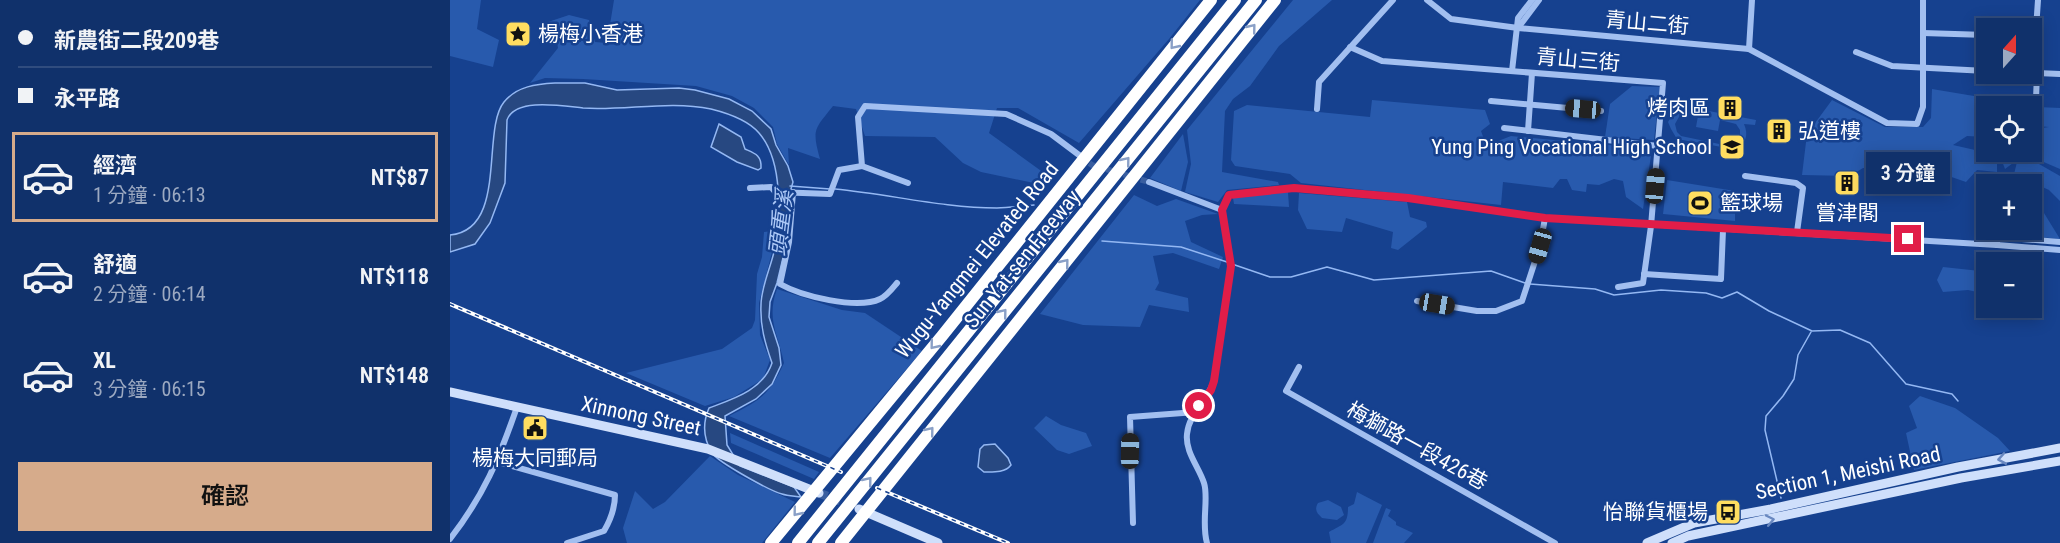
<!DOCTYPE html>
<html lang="zh-TW">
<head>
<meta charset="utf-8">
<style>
	body { margin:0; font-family:"Roboto Condensed","Noto Sans TC",sans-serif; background:#193971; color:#f1f3f6; height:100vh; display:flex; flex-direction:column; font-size:22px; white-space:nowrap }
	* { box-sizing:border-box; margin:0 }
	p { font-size:20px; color:#9ca9c1 }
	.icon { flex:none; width:33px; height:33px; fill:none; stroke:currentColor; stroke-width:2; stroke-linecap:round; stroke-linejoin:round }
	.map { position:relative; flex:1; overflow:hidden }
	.side { display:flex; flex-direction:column; background:#10316b; width:450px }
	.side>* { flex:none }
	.top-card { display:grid; align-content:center; height:132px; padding:0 18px; background:#10316b }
	.needle { width:39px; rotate:21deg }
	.buttons { position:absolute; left:1526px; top:18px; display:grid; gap:12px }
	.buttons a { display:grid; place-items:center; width:66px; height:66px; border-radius:0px; background:#10316b; box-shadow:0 3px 15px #0003,0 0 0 2px #304c7e; font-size:30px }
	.end { position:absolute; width:27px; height:27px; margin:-14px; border:8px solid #e11d48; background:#fff; box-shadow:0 0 0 3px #fff }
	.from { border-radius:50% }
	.bubble { position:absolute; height:42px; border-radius:0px; background:#10316b; box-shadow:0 3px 15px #0003,0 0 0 2px #304c7e; font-size:20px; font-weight:600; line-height:42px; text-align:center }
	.car { position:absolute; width:18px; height:36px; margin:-18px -9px; border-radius:8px; box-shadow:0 0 4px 2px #0007; background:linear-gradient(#222 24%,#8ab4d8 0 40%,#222 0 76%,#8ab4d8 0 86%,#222 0) }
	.top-card b { display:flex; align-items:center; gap:21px; height:57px; font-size:22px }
	.top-card b+b { border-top:2px solid #304c7e }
	.top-card i { width:15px; height:15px; background:#f1f3f6 }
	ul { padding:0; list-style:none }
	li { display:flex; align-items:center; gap:18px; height:90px; margin:0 12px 9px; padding:0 6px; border:3px solid transparent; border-radius:0px }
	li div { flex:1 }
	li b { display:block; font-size:22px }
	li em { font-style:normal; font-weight:600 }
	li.active { border-color:#d6ab8b }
	li>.icon { width:54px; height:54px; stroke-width:1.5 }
	.primary-button { display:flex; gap:12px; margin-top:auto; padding:12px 18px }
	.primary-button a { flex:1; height:69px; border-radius:0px; background:#d6ab8b; color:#111; font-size:24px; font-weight:600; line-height:69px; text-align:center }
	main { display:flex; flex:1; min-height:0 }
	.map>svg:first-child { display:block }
</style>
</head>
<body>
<main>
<section class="side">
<div class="top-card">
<b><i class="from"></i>新農街二段209巷</b>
<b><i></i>永平路</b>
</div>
<ul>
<li class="active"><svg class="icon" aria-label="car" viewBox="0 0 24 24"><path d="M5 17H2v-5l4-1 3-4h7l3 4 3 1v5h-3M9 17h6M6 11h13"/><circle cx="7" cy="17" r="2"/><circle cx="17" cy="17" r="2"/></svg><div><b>經濟</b><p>1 分鐘 · 06:13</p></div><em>NT$87</em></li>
<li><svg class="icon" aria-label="car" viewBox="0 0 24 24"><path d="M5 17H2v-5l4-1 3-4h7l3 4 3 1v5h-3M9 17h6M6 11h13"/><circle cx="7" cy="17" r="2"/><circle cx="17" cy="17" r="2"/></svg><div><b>舒適</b><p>2 分鐘 · 06:14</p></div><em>NT$118</em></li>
<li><svg class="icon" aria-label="car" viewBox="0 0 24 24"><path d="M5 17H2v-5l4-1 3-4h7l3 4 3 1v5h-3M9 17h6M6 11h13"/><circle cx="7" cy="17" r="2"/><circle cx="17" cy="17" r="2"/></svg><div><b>XL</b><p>3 分鐘 · 06:15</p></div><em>NT$148</em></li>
</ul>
<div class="primary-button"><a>確認</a></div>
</section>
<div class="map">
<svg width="1610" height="543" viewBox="0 0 1610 543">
	<rect width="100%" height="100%" fill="#16418f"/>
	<g fill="#285aad" fill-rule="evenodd">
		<path d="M0,0H31L27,29L49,40L43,67L0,56Z"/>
		<path d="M164,0H750L719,39L629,143L568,108H547L539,133L594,173L584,183L531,172L513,163L485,137L415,136L406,109L383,106C364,130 362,129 370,159L338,148L339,165L327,144L323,127L304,108L282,96L246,86L133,79L95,78L80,83L108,48L105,31L98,22L119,15L139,20L145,42L157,43Z"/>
		<path d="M843,0H882L829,46L800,86L783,99L775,111L772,172L828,182L829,185L777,190L768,202L735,192L741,164L737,130Z"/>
		<path d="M1182,86L1210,87L1204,140L1155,137L1160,104Z"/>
		<path d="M1482,89L1542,99L1567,106L1610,108V169L1575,154L1555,169L1549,153L1540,152H1581V122L1586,129L1599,127L1587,126L1581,119V106H1536V137L1517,136L1503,145L1547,155V172L1527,170L1516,182L1484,171L1413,168L1400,176L1352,175L1357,134L1382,100L1435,127H1473L1481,118Z"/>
		<path d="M922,100L1035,110L1040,124L1031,131L1035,142L1043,143L1061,136L1202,149L1193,209L1176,197L1173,181L1164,179L1149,185L1137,184L1136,192L1122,190L1117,179H1110L1103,188L1053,182L1051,205L851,183L840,174L785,166L781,160L784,111L797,105L920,117Z"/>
		<path d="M1222,104L1306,120L1305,125L1294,124C1299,136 1296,144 1283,149L1227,139L1221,129L1218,122L1225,110L1220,109ZM1236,113L1248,116L1246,127L1268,131L1270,120L1286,124L1290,130V139L1279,146L1231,136L1227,132L1225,124L1230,115Z"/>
		<path d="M733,134L738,162L731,191L700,178Z"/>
		<path d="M1575,156L1610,176V201L1599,190L1564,174L1567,162Z"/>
		<path d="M1217,180L1285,191V221L1213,214Z"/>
		<path d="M838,192L839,207L784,204L783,198Z"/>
		<path d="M849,193L957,202L960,217L976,222L977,227L948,250L941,248L943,232L896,218L892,232L857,229L848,210Z"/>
		<path d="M684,195L707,206L726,199L768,214L752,215L735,221L741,242L773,257L769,269L723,253L703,256L709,283L705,290L738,298L739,312L699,305L690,327L633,325L590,314Z"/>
		<path d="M324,196L326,197L322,252L309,303L310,335L320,360L313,379L284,397L255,406L176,373L272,349L302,328L305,320L307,274L312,257L314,232L322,231Z"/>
		<path d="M1581,208L1594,213L1610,239L1548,233L1549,230H1581Z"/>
		<path d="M1532,252L1543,253L1544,262H1536V294L1518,290L1493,292L1487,280L1493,267L1530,271Z"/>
		<path d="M327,289L392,310L415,313L472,351L380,458L279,416C311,400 319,395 334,363C328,334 316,319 327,289Z"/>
		<path d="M1470,396L1505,408L1548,438L1560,451L1464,470L1456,433L1467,428L1459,406Z"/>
		<path d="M596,416L611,425L636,433L642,446L619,454L607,450L584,428Z"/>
		<path d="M280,433L369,472L364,479L281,443Z"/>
		<path d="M260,456L288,475L345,502L312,543H177L173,528L185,491L203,509L215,502Z"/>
		<path d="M907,492L932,505L916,543H881L879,532C893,524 898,525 898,507L904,504Z"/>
		<path d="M878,500L891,507L894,515L887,520L872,518C867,513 864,510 868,503Z"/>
		<path d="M936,508L941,510L938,516L946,522V525L963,533L954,543H923Z"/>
	</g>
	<g fill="#274881" stroke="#94b8f3" stroke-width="1.5">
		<path d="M105,83H135L167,90L229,88L245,90L279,99L302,111L321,129L326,145L338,166L343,182L338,199L337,241L327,283L320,302L319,317L329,348L331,365L322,384L306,399L275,416L277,445L290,466L344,487L351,497C345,496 338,496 332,494C320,491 268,462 262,453C253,438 252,424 259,408C283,399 313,390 322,363C315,343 310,326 311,305C311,288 320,269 324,252C330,217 334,162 309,133C298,120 277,113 261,109C219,100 175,111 133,108C113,106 65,97 57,120L55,183L40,223L25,244L0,252V235C58,230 31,130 54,102C67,86 87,84 105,83Z"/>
		<path d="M269,124L291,137L295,149C304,153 312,155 311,168L308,170L287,162L261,147Z"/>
		<path d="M545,444L558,458L561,465C555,473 543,472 534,472L528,467L530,449L534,445Z"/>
	</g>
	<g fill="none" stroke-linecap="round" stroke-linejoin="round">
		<g stroke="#94b8f3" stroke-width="1.5">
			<path d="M340,186L380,189"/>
			<path d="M385,189C439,194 493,208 547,208C559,208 572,206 584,205"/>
			<path d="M652,241L731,247L777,262"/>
			<path d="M782,264L820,277H841L877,267L924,280L1041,271L1075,283"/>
			<path d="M1080,284L1145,289L1164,295L1211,290L1256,293L1272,298L1287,292L1319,311L1362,331L1390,330L1420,343L1456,384L1502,394L1508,401"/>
			<path d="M1331,498L1315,430L1316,416L1333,396L1344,379L1348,355L1361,332"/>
		</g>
		<path stroke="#395ea0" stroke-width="6" stroke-dasharray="6 3" stroke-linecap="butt" d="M632,158L642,165L699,182"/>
		<path stroke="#395ea0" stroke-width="9" stroke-dasharray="9 4.5" stroke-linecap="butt" d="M369,493L403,506"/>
		<g stroke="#a2bff0" stroke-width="6">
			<path d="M977,0L1001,19L1068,28L1299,49L1437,123L1467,124L1473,107V0"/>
			<path d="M1068,28L1089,0"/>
			<path d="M1473,33L1536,35"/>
			<path d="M900,47L932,61L1213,83L1201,226L1193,283L1168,287"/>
			<path d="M1299,49L1302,0"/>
			<path d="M1406,52L1442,66L1536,71"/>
			<path d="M1062,71L1068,18L1082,0"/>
			<path d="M1587,73L1610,74"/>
			<path d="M1586,99L1587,73H1583L1588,0"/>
			<path d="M1041,101L1151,111"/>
			<path d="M867,109L869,82L943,0"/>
			<path d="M1054,128L1208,146"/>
			<path d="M1078,131L1082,73"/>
			<path d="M1295,176L1346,183L1353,188L1347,232"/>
			<path d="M699,182L772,210"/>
			<path d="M458,183L412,166L408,117L415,106L556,114L601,134L629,155"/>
			<path d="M300,188L321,187L325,192L380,194L389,170L412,166"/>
			<path d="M343,192L339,242L330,284C351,296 407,310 430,299C437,296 442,289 447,283"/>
			<path d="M772,210L779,195L844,188L958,198L1095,218L1547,245V237L1610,242"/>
			<path d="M1547,245L1610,250"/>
			<path d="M1194,274L1271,279L1273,230"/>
			<path d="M967,301L1027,311H1046L1072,301L1090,246L1095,218"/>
			<path d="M849,367L836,391L1105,543"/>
			<path d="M48,462L165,495C165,508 161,519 154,531L117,543"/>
			<path d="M683,523L680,417L746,412"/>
			<path d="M0,539C34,495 49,459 67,407"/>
			<path d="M757,543C751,523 759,498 754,483C749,467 735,452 737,434C739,413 758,400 764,381L781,266L772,210"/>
		</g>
		<g stroke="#cfdffb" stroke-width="9">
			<path d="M0,392L258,449L369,493"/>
			<path d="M409,509L488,543"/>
			<path d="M1197,543L1244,523L1321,509L1508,467L1610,448"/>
			<path d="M1222,543L1238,536L1511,478L1610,461"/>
		</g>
		<g stroke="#fff" stroke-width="12">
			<path d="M321,543L492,336L761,0"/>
			<path d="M348,543L785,0"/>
			<path d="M368,543L806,0"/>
			<path d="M391,543L825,0"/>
		</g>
		<g stroke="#fff" stroke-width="4">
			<g id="rail">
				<path d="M0,304L391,472"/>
				<path d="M427,488L558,543"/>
			</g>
		</g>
		<use href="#rail" stroke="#16418f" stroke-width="1.5" stroke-dasharray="4.5" stroke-linecap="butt"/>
	</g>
	<defs><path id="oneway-chevron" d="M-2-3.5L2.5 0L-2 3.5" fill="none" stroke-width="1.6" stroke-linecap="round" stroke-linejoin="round" transform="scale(1.5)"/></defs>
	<g stroke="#8aa0c7">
		<use href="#oneway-chevron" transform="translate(802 28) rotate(-51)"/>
		<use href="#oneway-chevron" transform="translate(724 45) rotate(129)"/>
		<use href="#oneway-chevron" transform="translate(676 161) rotate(-51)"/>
		<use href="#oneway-chevron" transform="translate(615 263) rotate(-51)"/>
		<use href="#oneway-chevron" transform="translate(553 313) rotate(-51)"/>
		<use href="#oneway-chevron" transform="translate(484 345) rotate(129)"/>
		<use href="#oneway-chevron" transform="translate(480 431) rotate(-51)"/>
		<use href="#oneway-chevron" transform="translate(418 481) rotate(-51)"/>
		<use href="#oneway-chevron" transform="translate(347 512) rotate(129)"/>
	</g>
	<g stroke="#6988c0">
		<use href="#oneway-chevron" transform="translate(1552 459) rotate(170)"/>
		<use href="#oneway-chevron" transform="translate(1320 520) rotate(-12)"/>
	</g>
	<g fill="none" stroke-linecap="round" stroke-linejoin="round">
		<path stroke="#e11d48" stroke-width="8" d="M749,406L761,390L764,381L781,266L772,210L779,195L844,188L958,198L1095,218L1458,239"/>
	</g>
	<defs>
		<g id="sight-square" transform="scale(1.35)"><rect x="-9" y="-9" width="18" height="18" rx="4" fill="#ffdd60" stroke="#16418f"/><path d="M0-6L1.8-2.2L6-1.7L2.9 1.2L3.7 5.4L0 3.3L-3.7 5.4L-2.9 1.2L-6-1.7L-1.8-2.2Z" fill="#111"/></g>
		<g id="building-square" transform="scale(1.35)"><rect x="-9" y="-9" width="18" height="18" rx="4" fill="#ffdd60" stroke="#16418f"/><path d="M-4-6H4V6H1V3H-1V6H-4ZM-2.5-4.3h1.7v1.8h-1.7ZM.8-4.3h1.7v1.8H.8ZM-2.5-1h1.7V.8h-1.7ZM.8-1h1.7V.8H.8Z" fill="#111"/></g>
		<g id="school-square" transform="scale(1.35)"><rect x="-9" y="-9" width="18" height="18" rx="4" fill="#ffdd60" stroke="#16418f"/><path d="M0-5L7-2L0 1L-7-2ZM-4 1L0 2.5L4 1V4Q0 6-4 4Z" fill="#111"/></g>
		<g id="stadium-square" transform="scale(1.35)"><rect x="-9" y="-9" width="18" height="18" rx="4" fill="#ffdd60" stroke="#16418f"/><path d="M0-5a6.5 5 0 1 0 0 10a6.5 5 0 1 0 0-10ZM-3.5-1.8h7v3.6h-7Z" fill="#111"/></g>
		<g id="civic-square" transform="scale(1.35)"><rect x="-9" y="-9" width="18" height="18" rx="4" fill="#ffdd60" stroke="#16418f"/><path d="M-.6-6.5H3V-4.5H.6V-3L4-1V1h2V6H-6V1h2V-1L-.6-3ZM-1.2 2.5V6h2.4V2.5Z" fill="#111"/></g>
		<g id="bus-square" transform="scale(1.35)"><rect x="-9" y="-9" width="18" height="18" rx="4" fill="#ffdd60" stroke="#16418f"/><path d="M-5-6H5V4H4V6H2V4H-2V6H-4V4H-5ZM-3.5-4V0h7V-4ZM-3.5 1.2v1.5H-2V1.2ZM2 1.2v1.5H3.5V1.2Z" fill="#111"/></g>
	</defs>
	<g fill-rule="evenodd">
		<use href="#sight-square" x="68" y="34"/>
		<use href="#building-square" x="1280" y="108"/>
		<use href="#building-square" x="1329" y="131"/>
		<use href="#school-square" x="1282" y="147"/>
		<use href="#building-square" x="1397" y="183"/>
		<use href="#stadium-square" x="1250" y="203"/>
		<use href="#civic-square" x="85" y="428"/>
		<use href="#bus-square" x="1278" y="512"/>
	</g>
	<g text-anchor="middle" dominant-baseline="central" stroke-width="5" stroke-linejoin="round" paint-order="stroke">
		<g font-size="21" fill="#fff" stroke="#16418f">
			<text transform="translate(1197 23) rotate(5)">青山二街</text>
			<text transform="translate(1128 60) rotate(5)">青山三街</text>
			<text transform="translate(572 259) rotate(-51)">Sun Yat-sen Freeway</text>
			<text transform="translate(527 260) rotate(-51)">Wugu-Yangmei Elevated Road</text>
			<text transform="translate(191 416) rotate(12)">Xinnong Street</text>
			<text transform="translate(967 446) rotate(29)">梅獅路一段426巷</text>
			<text transform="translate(1398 473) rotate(-12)">Section 1, Meishi Road</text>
		</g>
		<g font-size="21" fill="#fff" stroke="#16418f" text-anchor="start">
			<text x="88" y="34">楊梅小香港</text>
			<text x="1260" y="108" text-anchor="end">烤肉區</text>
			<text x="1348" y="131">弘道樓</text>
			<text x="1262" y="147" text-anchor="end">Yung Ping Vocational High School</text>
			<text x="1270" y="203">籃球場</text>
			<text x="1397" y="213" text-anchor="middle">嘗津閣</text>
			<text x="85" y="458" text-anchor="middle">楊梅大同郵局</text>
			<text x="1258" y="512" text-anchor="end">怡聯貨櫃場</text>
		</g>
		<g font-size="22" font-style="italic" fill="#adc9f7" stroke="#16418f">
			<text transform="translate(331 223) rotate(-83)">頭重溪</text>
		</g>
	</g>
</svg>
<div class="buttons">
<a><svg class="needle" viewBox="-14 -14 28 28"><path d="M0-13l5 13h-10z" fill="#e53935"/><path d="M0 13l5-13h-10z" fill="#9ca9c1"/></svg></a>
<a><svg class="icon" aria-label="locate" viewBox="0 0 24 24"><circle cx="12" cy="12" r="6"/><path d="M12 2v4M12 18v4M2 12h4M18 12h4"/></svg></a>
<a>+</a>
<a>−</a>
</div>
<i class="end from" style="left:749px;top:406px"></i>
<i class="end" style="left:1458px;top:239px"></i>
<div class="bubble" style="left:1416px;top:152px;width:84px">3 分鐘</div>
<i class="car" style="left:1133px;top:109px;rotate:275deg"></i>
<i class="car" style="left:1205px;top:186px;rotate:5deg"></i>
<i class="car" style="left:1090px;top:246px;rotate:196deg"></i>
<i class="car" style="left:987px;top:304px;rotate:100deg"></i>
<i class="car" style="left:680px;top:451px;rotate:1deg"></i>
</div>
</main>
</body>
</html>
